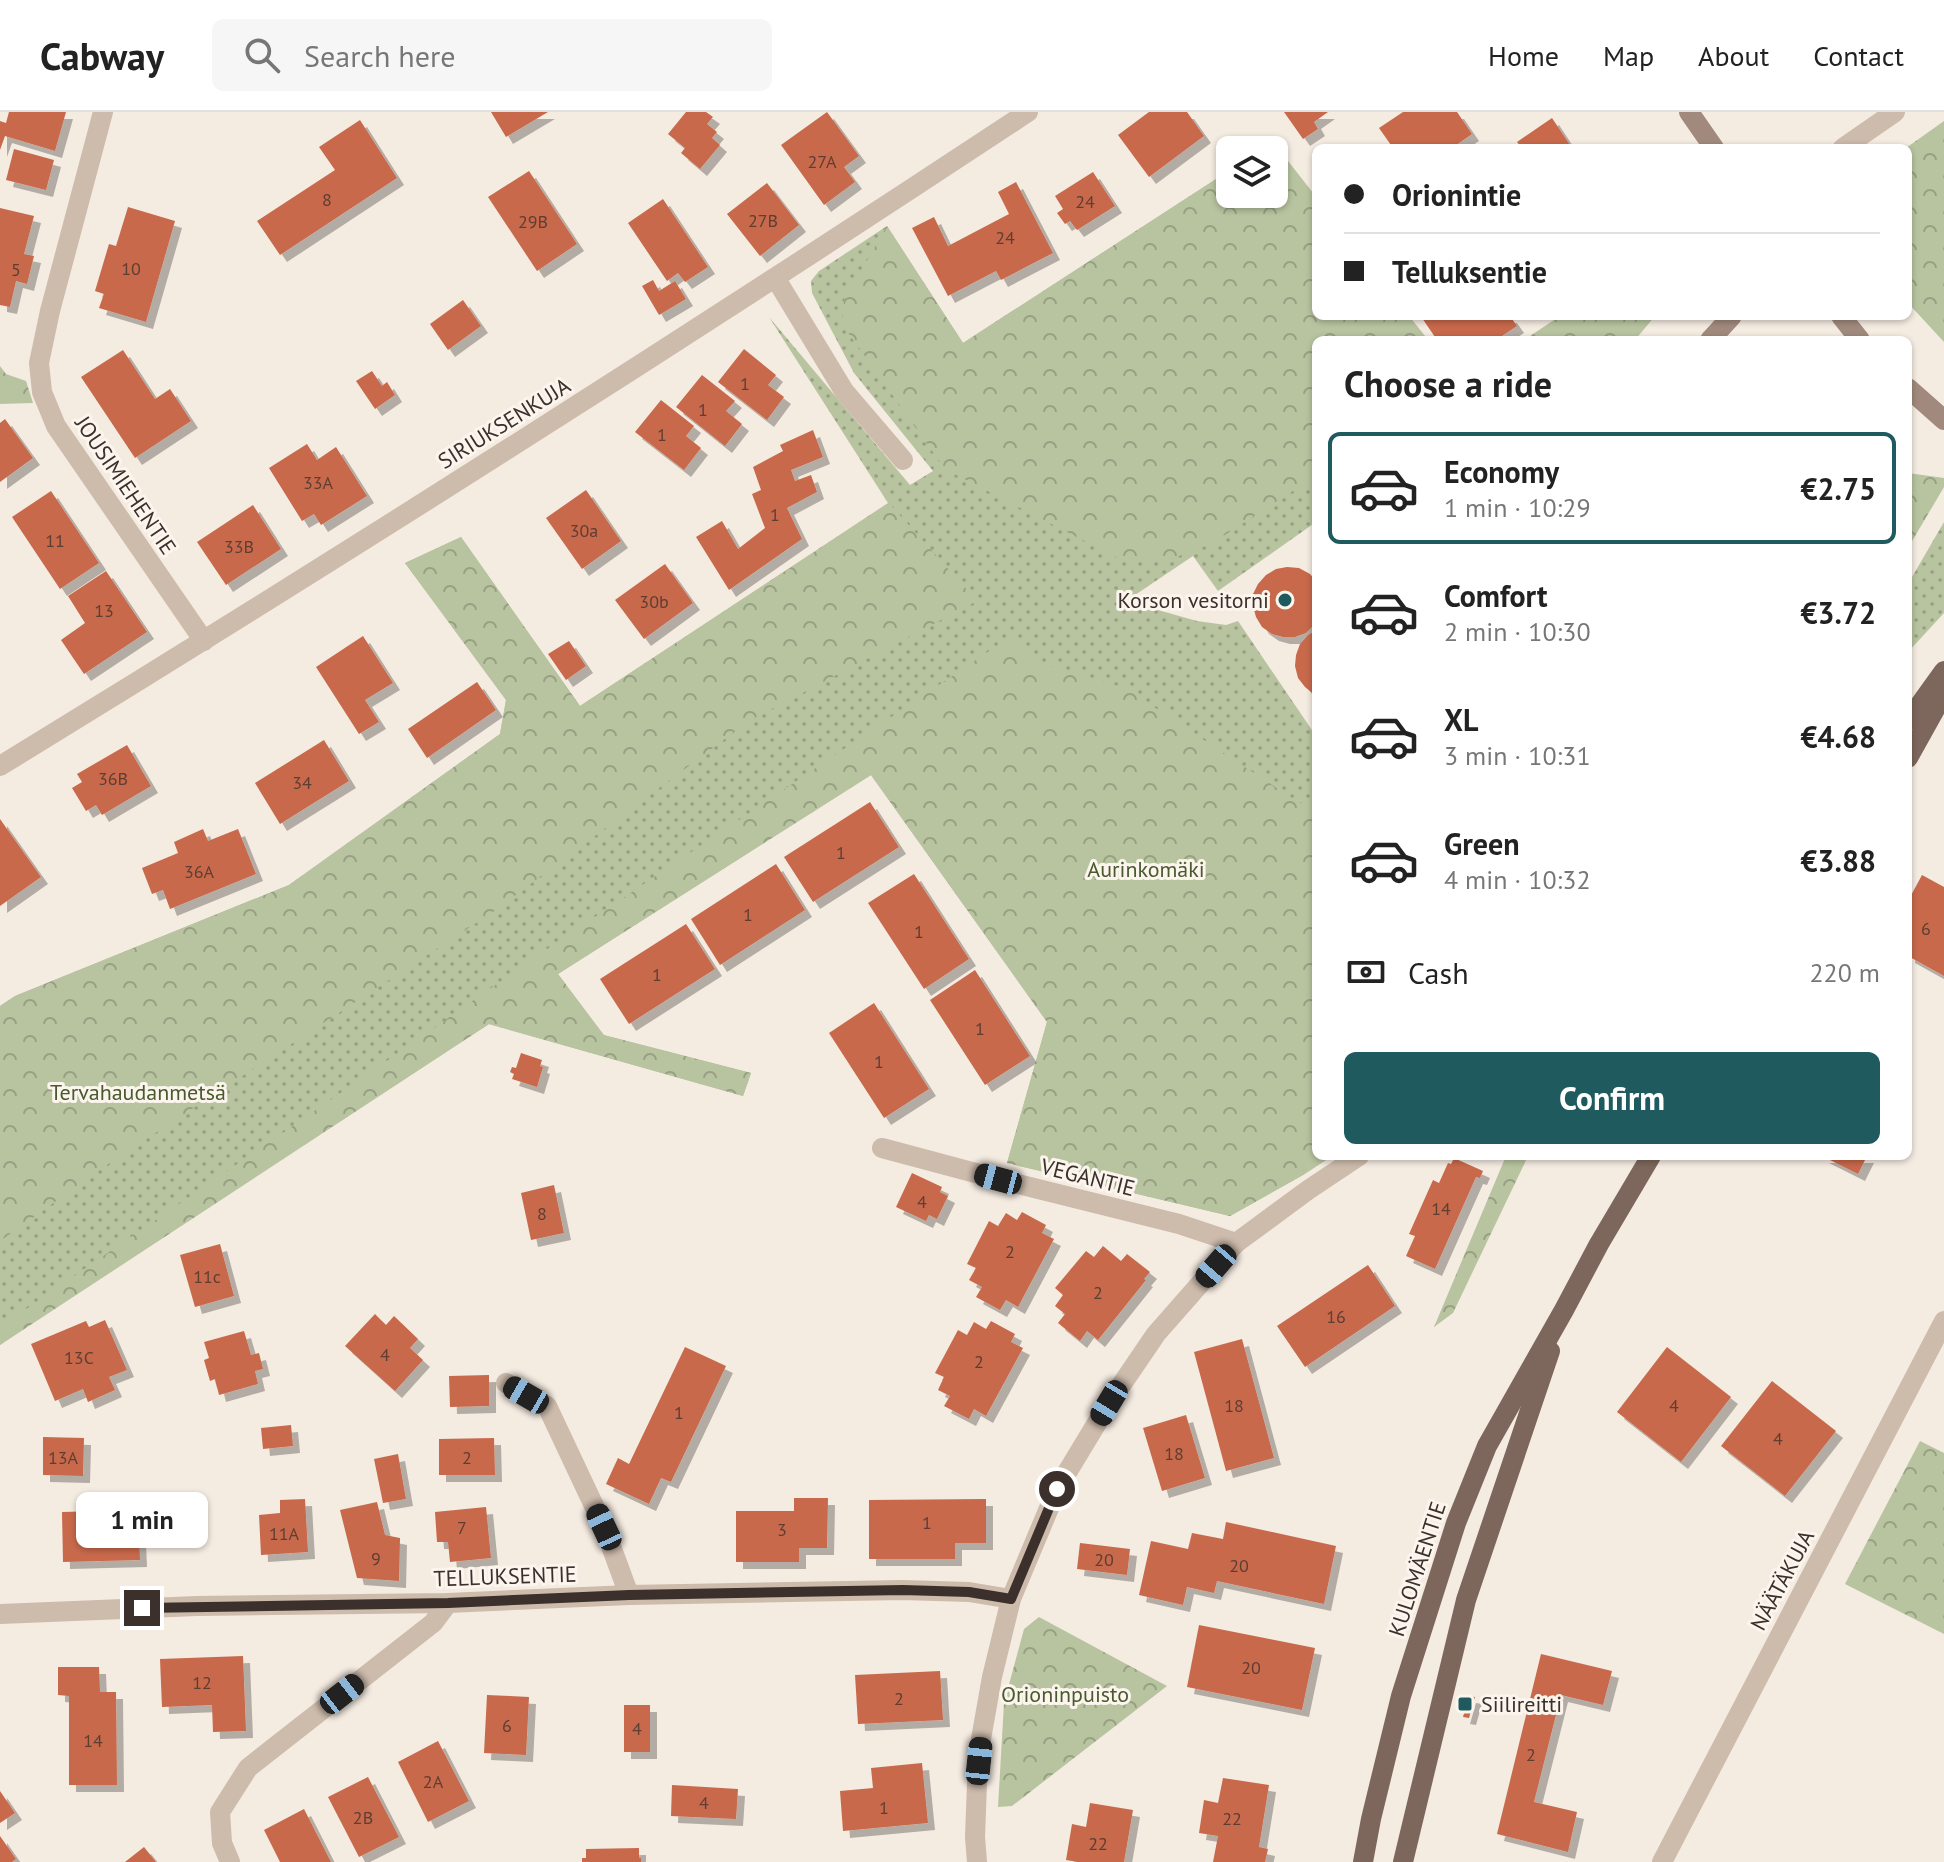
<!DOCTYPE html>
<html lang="en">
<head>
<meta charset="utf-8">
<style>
	body { margin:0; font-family:"PT Sans",sans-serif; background:#f6f6f6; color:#222; height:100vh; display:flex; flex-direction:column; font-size:30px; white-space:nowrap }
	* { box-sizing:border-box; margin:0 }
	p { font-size:26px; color:#767676 }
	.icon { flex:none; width:44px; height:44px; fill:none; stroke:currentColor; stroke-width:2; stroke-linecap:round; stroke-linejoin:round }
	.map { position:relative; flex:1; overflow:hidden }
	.details { position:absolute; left:1312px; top:224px; width:600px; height:824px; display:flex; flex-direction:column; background:#fff; border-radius:12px; box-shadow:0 2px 6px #0004 }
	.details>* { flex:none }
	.hud { position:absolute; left:1312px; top:32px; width:600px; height:176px; border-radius:12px; box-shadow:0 2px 6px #0004; display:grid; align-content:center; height:176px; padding:0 32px; background:#fff }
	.tools { position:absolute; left:1216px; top:24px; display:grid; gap:16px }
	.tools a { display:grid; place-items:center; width:72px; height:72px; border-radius:12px; background:#fff; box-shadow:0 2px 6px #0004; font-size:40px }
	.end { position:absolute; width:36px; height:36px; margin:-18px; border:10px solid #3b302b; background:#fff; box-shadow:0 0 0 4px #fff }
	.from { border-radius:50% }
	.bubble { position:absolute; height:56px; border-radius:12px; background:#fff; box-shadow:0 2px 6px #0004; font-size:26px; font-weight:700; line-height:56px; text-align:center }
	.car { position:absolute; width:24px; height:48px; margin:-24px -12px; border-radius:10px; box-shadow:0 0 6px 2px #0007; background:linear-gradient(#222 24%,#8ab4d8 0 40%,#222 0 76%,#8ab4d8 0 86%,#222 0) }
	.hud b { display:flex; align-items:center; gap:28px; height:76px; font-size:30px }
	.hud b+b { border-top:2px solid #e0e0e0 }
	.hud i { width:20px; height:20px; background:#222 }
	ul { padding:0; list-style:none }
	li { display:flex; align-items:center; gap:24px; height:112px; margin:0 16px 12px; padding:0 16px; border:4px solid transparent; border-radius:12px }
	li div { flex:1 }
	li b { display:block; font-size:30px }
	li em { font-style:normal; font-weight:700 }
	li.selected { border-color:#1f5a5e }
	li>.icon { width:72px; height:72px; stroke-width:1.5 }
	h2 { padding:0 32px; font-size:36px; line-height:96px }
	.pay { display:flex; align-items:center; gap:20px; height:88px; padding:0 32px; font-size:30px }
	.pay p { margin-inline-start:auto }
	.primary-button { display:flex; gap:16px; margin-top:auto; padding:16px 32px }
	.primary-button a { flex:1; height:92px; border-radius:12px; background:#1f5a5e; color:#fff; font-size:32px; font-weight:700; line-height:92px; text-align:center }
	header { display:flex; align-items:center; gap:48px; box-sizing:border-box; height:112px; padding:0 40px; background:#fff; border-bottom:2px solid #e0e0e0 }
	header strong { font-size:38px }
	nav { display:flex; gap:44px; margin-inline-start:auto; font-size:28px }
	.search { width:560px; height:72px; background:#f6f6f6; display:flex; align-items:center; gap:20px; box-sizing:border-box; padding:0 28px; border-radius:12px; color:#767676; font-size:30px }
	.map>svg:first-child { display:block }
</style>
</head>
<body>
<header>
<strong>Cabway</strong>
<div class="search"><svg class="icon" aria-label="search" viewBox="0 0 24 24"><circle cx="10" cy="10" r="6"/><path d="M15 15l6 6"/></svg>Search here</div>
<nav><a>Home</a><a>Map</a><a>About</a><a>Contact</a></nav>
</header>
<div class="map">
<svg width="1944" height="1750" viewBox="0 0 1944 1750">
	<defs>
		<pattern id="grass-dots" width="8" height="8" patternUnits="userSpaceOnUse" patternTransform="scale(2)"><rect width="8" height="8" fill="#b8c4a0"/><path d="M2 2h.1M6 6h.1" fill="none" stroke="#97a083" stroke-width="1.8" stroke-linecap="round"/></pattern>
		<pattern id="forest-crowns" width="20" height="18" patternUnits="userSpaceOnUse" patternTransform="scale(2)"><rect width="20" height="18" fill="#b8c4a0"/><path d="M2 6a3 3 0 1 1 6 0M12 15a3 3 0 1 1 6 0" fill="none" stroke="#97a083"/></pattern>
		<filter id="shadow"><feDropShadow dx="7" dy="7" stdDeviation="0" flood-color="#0004"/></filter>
	</defs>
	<rect width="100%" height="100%" fill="#f4ebe1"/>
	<g fill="url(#grass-dots)">
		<path d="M1273,30L1316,85V204H1409L1428,228H1316V410L1218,479L1193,444L1126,489L1197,509L1226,513L1238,509L1316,624V1044H1332L1303,1063L1230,1104L1007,1051L1047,910L871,663L558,862L603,923L751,961L743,984L489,912L68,1186L0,1233V894L15,884L289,773L500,622L506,588L405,451L461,425L580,594L888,391L769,205L910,373L933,359L854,261L812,181L811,169L819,159L887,114L963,231L1230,58V82H1274V38H1261Z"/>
		<path d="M1944,410V501L1908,540V472Z"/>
	</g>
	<g fill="url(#forest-crowns)">
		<path d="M1944,9V230L1908,191V36H1906Z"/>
		<path d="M1273,30L1316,85V204H1409L1428,228H1316V364L1211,432L1163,450L1123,449L945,357L842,212L844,188L887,114L963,231L1230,58V82H1274V38H1261Z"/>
		<path d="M1560,204H1655L1635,228H1524Z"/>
		<path d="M0,254L6,262L26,269L33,291L0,292Z"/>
		<path d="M1908,361L1944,366V375L1908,436Z"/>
		<path d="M889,391L977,489L749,609L493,800L111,1050L0,1129V894L15,884L289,773L500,622L506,588L405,451L461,425L580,594Z"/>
		<path d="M1010,525L1031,548L1125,576L1295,688L1316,699V1044H1332L1303,1063L1230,1104L1007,1051L1047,910L871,663L558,862L604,923L751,961L743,984L489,912L0,1233V1215L371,960L531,848Z"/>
		<path d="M1506,1044H1528L1453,1201L1434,1215Z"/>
		<path d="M1920,1329L1944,1341V1522L1845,1472Z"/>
		<path d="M1039,1505L1167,1574L1012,1694L998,1695L1004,1591L1024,1517Z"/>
	</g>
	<g fill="#c8694b" filter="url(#shadow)">
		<path d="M9,0H66L55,39L5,24L0,38V9L6,11Z"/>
		<path d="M491,0H548L506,25Z"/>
		<path d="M686,0H706L713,5L707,12L717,20L712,26L720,33L700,57L681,41L685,36L668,22Z"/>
		<path d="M827,0L859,44L844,55L855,70L824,93L781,33Z"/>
		<path d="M1149,0H1187L1204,24L1149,65L1118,23Z"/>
		<path d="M1284,0H1328L1314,10L1318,17L1303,27Z"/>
		<path d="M1403,0H1457L1472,22L1452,36H1393L1379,16Z"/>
		<path d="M1552,6L1572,36H1522L1517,30Z"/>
		<path d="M360,8L397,66L280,143L257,109L335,58L319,35Z"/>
		<path d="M14,37L54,48L46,78L6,68Z"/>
		<path d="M529,59L577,132L537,159L488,85Z"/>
		<path d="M1093,60L1115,94L1077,118L1070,109L1065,112L1057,101L1063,97L1055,84Z"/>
		<path d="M1016,70L1053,141L1001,168L996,159L948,184L912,116L934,105L948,134L1009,102L998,80Z"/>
		<path d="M767,71L799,113L760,144L727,102Z"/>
		<path d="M663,87L708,155L685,170L678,161L667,169L628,111Z"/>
		<path d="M128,95L175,109L146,210L99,196L104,182L95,179L109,132L116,134Z"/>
		<path d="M0,96L34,104L24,142L34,144L27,172L16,169L10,195L0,193Z"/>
		<path d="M653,168L659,179L675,169L686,187L659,203L642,174Z"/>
		<path d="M463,188L481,214L448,238L430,212Z"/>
		<path d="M1424,204H1510L1517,214L1496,228H1437L1422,206Z"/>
		<path d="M744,237L776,263L768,273L784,285L767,308L718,270Z"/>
		<path d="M123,238L155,287L170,277L191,309L135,346L81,265Z"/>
		<path d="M372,259L382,274L387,270L395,283L375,297L356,269Z"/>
		<path d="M702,263L735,289L726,299L742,312L725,334L676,295Z"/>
		<path d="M661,288L694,314L686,324L701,336L684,358L635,320Z"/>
		<path d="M5,307L33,346L0,370V311Z"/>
		<path d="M813,318L823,345L791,358L795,369L811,363L817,380L787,396L802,427L729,478L696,425L722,409L738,437L765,416L752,382L761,378L753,355L783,339L780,333Z"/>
		<path d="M307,332L317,348L336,335L367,384L321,413L314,402L302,409L269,356Z"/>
		<path d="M586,378L621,429L582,457L546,406Z"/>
		<path d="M51,379L99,451L60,477L12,405Z"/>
		<path d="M253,393L281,437L226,473L197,430Z"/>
		<path d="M665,452L693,491L644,527L615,488Z"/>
		<path d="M1287,455L1299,456L1310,462L1316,469V511L1306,521L1295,525H1283L1272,522L1262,515L1256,505L1253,494V482L1258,472L1266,463L1276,457Z"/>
		<path d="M106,459L147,520L84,562L61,528L85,511L68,484Z"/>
		<path d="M1316,518V584L1305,575L1298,566L1295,554L1296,543L1300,532L1308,523Z"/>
		<path d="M363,524L393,571L365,588L379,610L359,622L316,555Z"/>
		<path d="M569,529L586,554L566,568L548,542Z"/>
		<path d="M477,570L496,598L427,646L408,617Z"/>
		<path d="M324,628L349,669L280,712L255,671Z"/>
		<path d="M127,633L151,674L102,703L96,693L86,699L72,676L82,670L77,662Z"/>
		<path d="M870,690L899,735L813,790L784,745Z"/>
		<path d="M0,707L41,765L0,794Z"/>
		<path d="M203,717L208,729L238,717L256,762L170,797L163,778L152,782L142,756L178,741L174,730Z"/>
		<path d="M776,752L805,798L720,853L691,807Z"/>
		<path d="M914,762L969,847L924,877L868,791Z"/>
		<path d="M1922,763L1944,775V864L1908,844V789Z"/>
		<path d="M686,812L715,857L629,912L600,867Z"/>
		<path d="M975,858L1030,944L985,973L930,888Z"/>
		<path d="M874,891L929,977L884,1006L829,921Z"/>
		<path d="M521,941L542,948L540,954L543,955L537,975L512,967L514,962L510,960L512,955L516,956Z"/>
		<path d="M1822,1044H1867L1858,1062Z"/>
		<path d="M1454,1046L1483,1059L1480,1066L1476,1065L1435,1157L1406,1144L1415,1124L1409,1122L1433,1068L1439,1071L1448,1051L1451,1052Z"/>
		<path d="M912,1061L942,1075L940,1080L948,1084L937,1107L929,1103L926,1109L896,1095Z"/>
		<path d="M554,1073L564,1121L531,1128L521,1081Z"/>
		<path d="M1022,1100L1046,1113L1042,1121L1054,1127L1018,1195L1006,1188L1000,1198L976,1185L982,1175L969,1168L976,1156L967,1152L989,1109L998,1114L1006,1101L1017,1108Z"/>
		<path d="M220,1132L234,1184L195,1195L180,1143Z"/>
		<path d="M1103,1134L1121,1149L1127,1142L1150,1160L1144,1167L1146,1168L1098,1228L1087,1219L1080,1229L1058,1211L1065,1202L1055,1194L1063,1183L1055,1176L1086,1139L1094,1145Z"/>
		<path d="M1368,1153L1395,1194L1305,1255L1277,1214Z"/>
		<path d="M375,1202L386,1213L394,1204L418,1227L410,1236L423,1248L395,1279L345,1234Z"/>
		<path d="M105,1208L127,1258L109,1265L115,1278L88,1290L83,1277L55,1289L31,1232L86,1209L89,1215Z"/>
		<path d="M991,1209L1015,1222L1011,1230L1023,1236L986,1304L974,1297L969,1307L944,1294L950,1284L938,1278L944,1265L935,1261L958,1218L967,1223L974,1210L986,1217Z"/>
		<path d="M244,1219L251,1243L259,1241L263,1257L255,1259L258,1272L219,1283L215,1267L210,1269L204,1248L209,1246L204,1230Z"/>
		<path d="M1242,1227L1274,1346L1226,1359L1194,1240Z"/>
		<path d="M685,1235L726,1254L671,1370L661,1366L649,1392L606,1372L618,1346L629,1352Z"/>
		<path d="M1667,1235L1731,1285L1681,1350L1617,1300Z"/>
		<path d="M489,1263V1294L450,1295L449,1264Z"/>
		<path d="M1772,1269L1836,1319L1785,1384L1721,1334Z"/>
		<path d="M1186,1303L1205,1366L1162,1379L1143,1316Z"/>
		<path d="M291,1313L293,1334L263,1337L261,1316Z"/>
		<path d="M43,1325L84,1326L83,1364L43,1363Z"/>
		<path d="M494,1326L495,1363H439V1327Z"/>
		<path d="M398,1342L406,1387L383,1391L374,1347Z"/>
		<path d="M794,1386H828L827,1436H799V1450H736V1399H794Z"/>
		<path d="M305,1387L308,1440L261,1443L259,1403L280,1401V1388Z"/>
		<path d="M986,1387V1431H955V1447H869V1388Z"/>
		<path d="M377,1390L385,1423L400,1426L399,1469L357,1466L340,1398Z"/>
		<path d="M486,1395L491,1446L450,1450L448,1430H437L435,1400Z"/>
		<path d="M138,1398L140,1448L63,1450L62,1400Z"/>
		<path d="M1226,1410L1336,1434L1324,1492L1217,1469L1214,1481L1187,1475L1183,1493L1139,1483L1151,1429L1188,1437L1192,1421L1223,1427Z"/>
		<path d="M1080,1431L1130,1437L1127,1463L1077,1457Z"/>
		<path d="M1199,1513L1315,1536L1302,1598L1187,1575Z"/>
		<path d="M1541,1542L1612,1559L1603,1593L1561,1583L1534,1690L1577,1700L1568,1740L1497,1722Z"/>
		<path d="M243,1544L246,1619L213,1620L212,1593L162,1595L160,1547Z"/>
		<path d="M58,1555H99L100,1580H116L117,1673H69V1584L58,1583Z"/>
		<path d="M940,1559L943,1608L858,1612L855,1563Z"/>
		<path d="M487,1583L529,1585L526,1643L484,1641Z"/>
		<path d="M1469,1584L1475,1585L1469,1606L1463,1605Z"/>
		<rect x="624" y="1593" width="26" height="47"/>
		<path d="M438,1629L469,1689L428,1710L398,1650Z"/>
		<path d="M922,1651L928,1711L843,1719L840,1679L873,1676L871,1656Z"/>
		<path d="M368,1665L399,1725L359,1745L328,1685Z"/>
		<path d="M1223,1666L1269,1673L1259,1735L1268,1737L1265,1750H1213L1218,1724L1199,1721L1204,1688L1218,1691Z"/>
		<path d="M672,1673L738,1677L736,1707L671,1704Z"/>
		<path d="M0,1679L15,1701L0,1711Z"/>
		<path d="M1090,1691L1133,1698L1124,1750H1078L1066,1748L1072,1712L1086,1715Z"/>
		<path d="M304,1697L331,1750H280L264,1718Z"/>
		<path d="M0,1724L16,1747L12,1750H0Z"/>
		<path d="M144,1735L156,1750H125Z"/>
		<path d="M639,1736V1746H641V1750H582V1746H586V1737Z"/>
	</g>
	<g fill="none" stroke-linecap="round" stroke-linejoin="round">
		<g stroke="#cdbbac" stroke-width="20">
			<path d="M103,0L50,199L39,251L42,280L56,314L204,529"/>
			<path d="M1843,36L1895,0"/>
			<path d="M776,167L844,279L903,348"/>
			<path d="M0,654C346,442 689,224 1028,0"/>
			<path d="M882,1036L998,1067L1179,1112L1236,1131"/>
			<path d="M506,1271L547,1294L604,1415L629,1483"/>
			<path d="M0,1502L197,1494L448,1491L629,1483L903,1478L969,1480L1011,1487"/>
			<path d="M230,1750L222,1731L220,1700L248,1656L433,1511L448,1491"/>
			<path d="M977,1750L975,1725L977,1671L981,1627L992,1565L1011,1487L1057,1377L1109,1291L1156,1222L1236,1131L1308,1078L1359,1044"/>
			<path d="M1662,1750L1944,1209"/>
		</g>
		<g stroke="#a18a7d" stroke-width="20">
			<path d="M1689,0L1714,36"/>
			<path d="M1841,204L1860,228"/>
			<path d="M1710,228L1732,204"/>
			<path d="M1908,276L1944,308"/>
		</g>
		<g stroke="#7d675c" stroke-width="20">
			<path d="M1908,609L1944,559"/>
			<path d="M1908,646L1944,581"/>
			<path d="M1363,1750L1371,1707L1401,1584L1456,1411L1487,1334L1564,1198L1599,1132L1651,1044"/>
			<path d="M1403,1750L1466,1488L1550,1239"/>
		</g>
	</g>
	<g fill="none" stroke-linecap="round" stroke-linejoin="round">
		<path stroke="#3b302b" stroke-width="10" d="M142,1496L448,1491L629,1483L903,1478L969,1480L1011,1487L1057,1377"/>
	</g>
	<g fill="#1f5a5e" stroke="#fbf5ee" stroke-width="3">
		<circle cx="1285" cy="488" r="8"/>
		<rect x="1457" y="1584" width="16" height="16" rx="4"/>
	</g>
	<g text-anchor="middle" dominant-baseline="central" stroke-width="6" stroke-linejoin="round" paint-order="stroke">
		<g font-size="18" fill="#5e3e33">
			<text x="822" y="49">27A</text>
			<text x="327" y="87">8</text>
			<text x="1085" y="89">24</text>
			<text x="763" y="108">27B</text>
			<text x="533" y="109">29B</text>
			<text x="1005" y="125">24</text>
			<text x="131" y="156">10</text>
			<text x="16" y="157">5</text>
			<text x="745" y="271">1</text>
			<text x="703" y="297">1</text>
			<text x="662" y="322">1</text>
			<text x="318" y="370">33A</text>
			<text x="775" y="402">1</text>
			<text x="584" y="418">30a</text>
			<text x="55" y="428">11</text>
			<text x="239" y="434">33B</text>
			<text x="654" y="489">30b</text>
			<text x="104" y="498">13</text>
			<text x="113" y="666">36B</text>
			<text x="302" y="670">34</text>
			<text x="841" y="740">1</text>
			<text x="199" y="759">36A</text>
			<text x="748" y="802">1</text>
			<text x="1926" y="816">6</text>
			<text x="919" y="819">1</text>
			<text x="657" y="862">1</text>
			<text x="980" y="916">1</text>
			<text x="879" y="949">1</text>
			<text x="922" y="1089">4</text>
			<text x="1441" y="1096">14</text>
			<text x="542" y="1101">8</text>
			<text x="1010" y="1139">2</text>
			<text x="207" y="1164">11c</text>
			<text x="1098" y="1180">2</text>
			<text x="1336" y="1204">16</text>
			<text x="385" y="1242">4</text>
			<text x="79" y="1245">13C</text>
			<text x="979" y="1249">2</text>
			<text x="1234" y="1293">18</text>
			<text x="1674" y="1293">4</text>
			<text x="679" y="1300">1</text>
			<text x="1778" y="1326">4</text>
			<text x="1174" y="1341">18</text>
			<text x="63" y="1345">13A</text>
			<text x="467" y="1345">2</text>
			<text x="927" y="1410">1</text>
			<text x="462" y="1415">7</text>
			<text x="782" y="1417">3</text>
			<text x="284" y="1421">11A</text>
			<text x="376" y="1446">9</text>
			<text x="1104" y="1447">20</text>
			<text x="1239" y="1453">20</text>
			<text x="1251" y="1555">20</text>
			<text x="202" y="1570">12</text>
			<text x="899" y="1586">2</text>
			<text x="507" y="1613">6</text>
			<text x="637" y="1616">4</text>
			<text x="93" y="1628">14</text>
			<text x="1531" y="1642">2</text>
			<text x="433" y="1669">2A</text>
			<text x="704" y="1690">4</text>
			<text x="884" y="1695">1</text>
			<text x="363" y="1705">2B</text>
			<text x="1232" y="1706">22</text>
			<text x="1098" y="1731">22</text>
		</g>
		<g font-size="22" fill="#3b302b" stroke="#fbf5ee">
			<text transform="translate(504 311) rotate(-32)">SIRIUKSENKUJA</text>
			<text transform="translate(126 373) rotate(56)">JOUSIMIEHENTIE</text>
			<text transform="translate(1088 1065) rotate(14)">VEGANTIE</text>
			<text transform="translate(1417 1457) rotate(-72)">KULOMÄENTIE</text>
			<text transform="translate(505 1464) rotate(-2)">TELLUKSENTIE</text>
			<text transform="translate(1782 1468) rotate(-62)">NÄÄTÄKUJA</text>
		</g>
		<g font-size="22" fill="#3b302b" stroke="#fbf5ee" text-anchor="end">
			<text x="1269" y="488">Korson vesitorni</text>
			<text x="1481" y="1592" text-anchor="start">Siilireitti</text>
		</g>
		<g font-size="22" fill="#4a5a2e" stroke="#fbf5ee">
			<text x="1146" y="757">Aurinkomäki</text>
			<text x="138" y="980">Tervahaudanmetsä</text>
			<text x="1065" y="1582">Orioninpuisto</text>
		</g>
	</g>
</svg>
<div class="tools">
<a><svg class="icon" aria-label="layers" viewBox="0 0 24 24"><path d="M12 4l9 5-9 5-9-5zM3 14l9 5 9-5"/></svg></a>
</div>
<i class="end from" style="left:1057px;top:1377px"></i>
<i class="end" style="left:142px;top:1496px"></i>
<div class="bubble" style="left:76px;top:1380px;width:132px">1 min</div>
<i class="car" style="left:998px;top:1067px;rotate:285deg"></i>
<i class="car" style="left:1216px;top:1154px;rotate:221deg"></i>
<i class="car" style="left:526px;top:1283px;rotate:300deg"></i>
<i class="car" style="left:1109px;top:1291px;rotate:211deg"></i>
<i class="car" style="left:604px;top:1415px;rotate:335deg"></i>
<i class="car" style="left:342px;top:1582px;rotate:52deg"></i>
<i class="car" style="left:979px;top:1649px;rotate:6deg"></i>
<div class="hud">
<b><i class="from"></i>Orionintie</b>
<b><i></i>Telluksentie</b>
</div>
<section class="details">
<h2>Choose a ride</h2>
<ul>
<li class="selected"><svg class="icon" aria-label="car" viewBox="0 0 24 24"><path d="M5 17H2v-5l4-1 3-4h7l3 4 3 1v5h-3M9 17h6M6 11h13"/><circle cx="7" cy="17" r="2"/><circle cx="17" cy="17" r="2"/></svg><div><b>Economy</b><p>1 min · 10:29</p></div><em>€2.75</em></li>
<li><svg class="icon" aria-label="car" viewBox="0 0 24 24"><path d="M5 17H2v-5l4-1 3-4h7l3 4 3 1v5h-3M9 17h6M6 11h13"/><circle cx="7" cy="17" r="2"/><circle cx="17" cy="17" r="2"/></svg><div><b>Comfort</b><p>2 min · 10:30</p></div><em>€3.72</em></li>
<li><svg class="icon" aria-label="car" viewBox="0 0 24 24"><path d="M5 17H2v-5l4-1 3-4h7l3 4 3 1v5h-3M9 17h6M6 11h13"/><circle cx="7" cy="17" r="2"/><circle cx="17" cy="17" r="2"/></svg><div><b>XL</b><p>3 min · 10:31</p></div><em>€4.68</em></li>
<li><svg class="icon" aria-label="car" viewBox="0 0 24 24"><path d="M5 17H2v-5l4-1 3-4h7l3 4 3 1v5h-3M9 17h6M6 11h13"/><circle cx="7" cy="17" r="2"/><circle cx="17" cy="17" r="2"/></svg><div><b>Green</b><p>4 min · 10:32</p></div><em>€3.88</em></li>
</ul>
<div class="pay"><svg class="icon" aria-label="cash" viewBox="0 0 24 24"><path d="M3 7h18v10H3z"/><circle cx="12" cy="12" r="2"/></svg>Cash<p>220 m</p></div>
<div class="primary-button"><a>Confirm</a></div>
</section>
</div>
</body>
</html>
